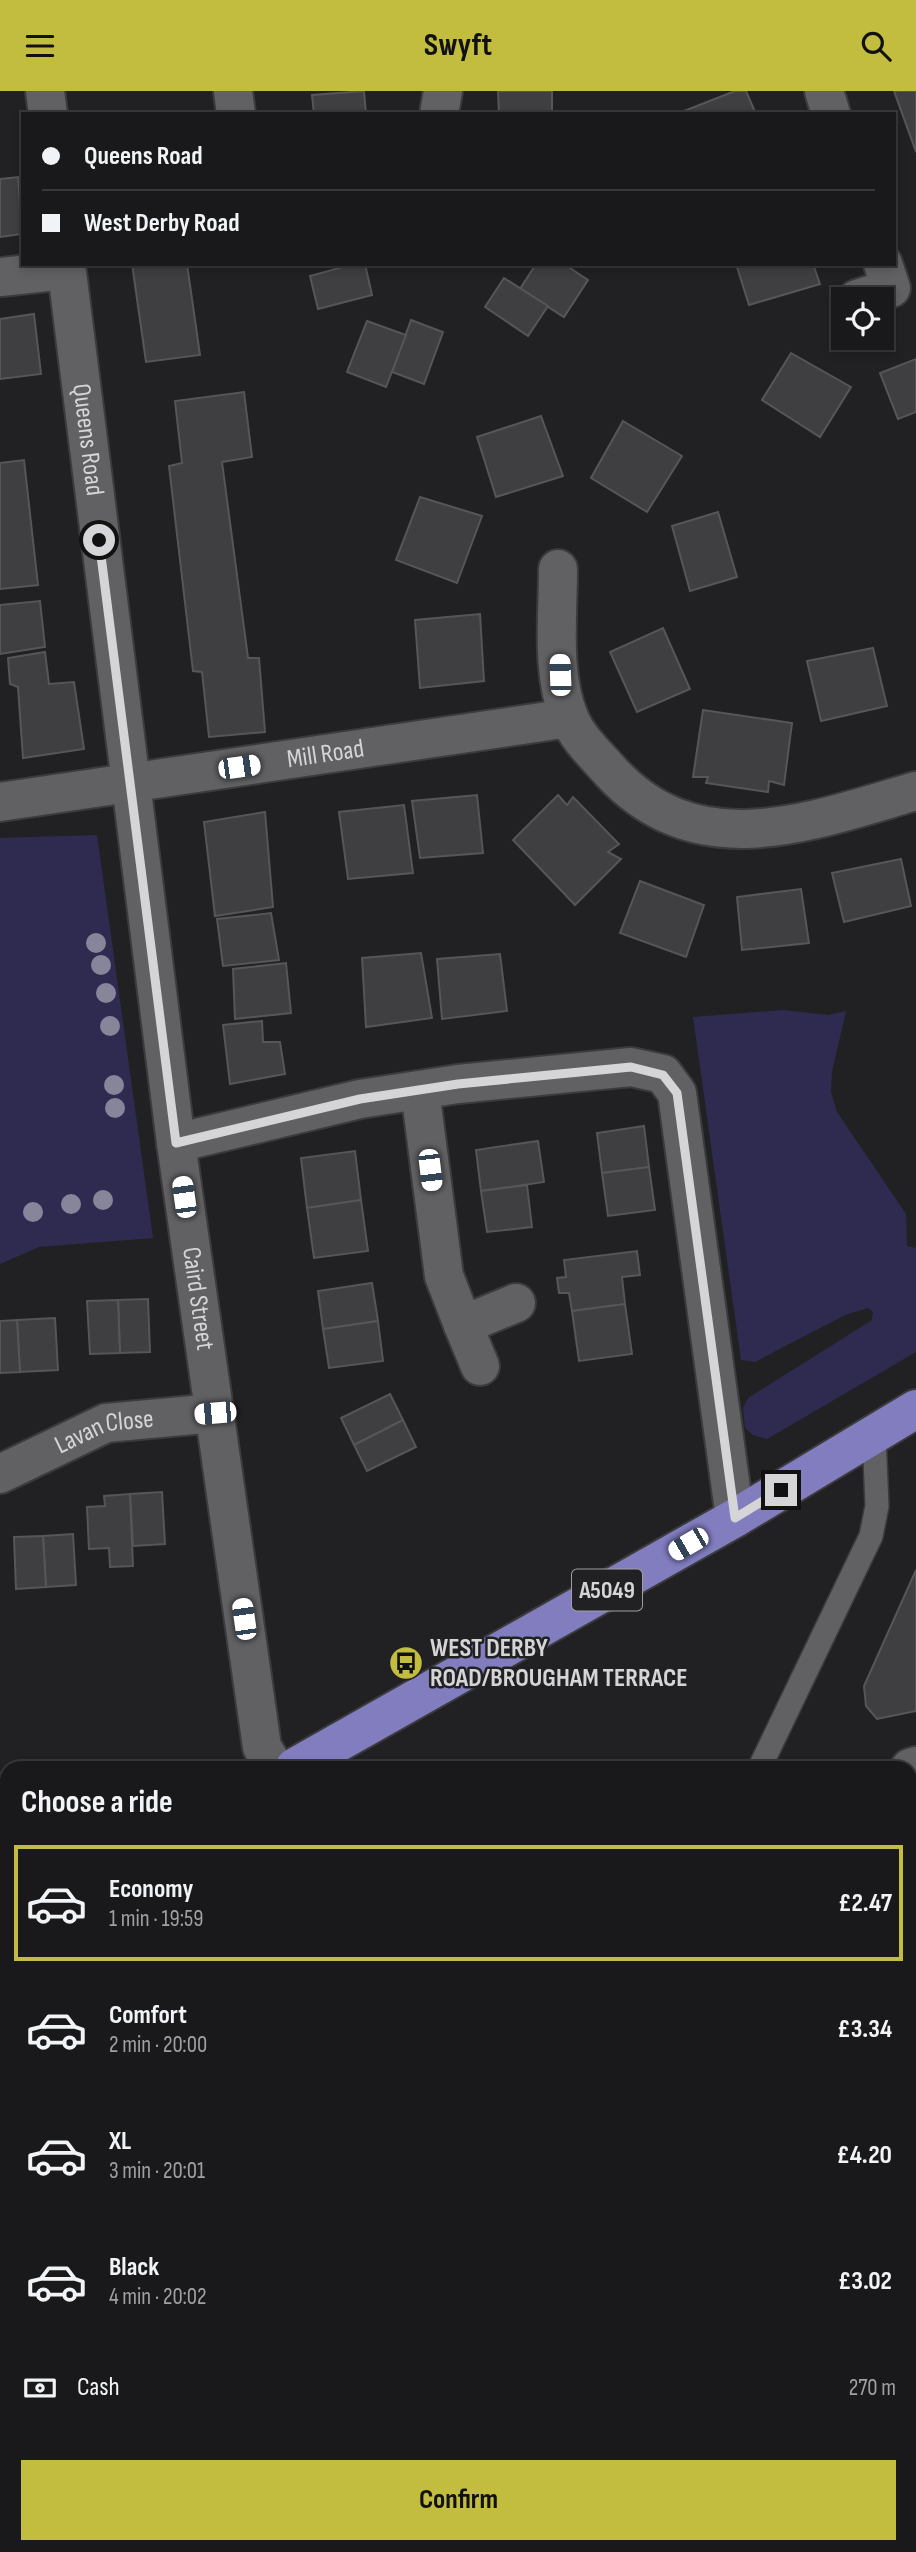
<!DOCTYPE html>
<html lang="en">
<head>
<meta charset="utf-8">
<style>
	body { margin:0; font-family:"Sofia Sans Condensed",sans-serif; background:#222224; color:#f1f3f6; height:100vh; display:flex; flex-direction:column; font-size:26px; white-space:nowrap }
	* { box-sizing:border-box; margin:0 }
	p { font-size:23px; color:#9fa0a3 }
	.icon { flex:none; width:38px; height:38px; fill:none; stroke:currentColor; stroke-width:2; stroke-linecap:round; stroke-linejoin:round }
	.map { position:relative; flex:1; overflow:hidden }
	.drawer { position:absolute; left:0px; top:1670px; width:917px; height:793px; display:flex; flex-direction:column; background:#19191b; border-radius:21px 21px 0 0; box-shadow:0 4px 10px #0003,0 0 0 2px #37383a }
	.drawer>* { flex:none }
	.guide { position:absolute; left:21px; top:21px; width:875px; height:154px; border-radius:0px; box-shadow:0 4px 10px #0003,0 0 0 2px #37383a; display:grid; align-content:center; height:154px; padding:0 21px; background:#19191b }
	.buttons { position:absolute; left:831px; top:196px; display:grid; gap:14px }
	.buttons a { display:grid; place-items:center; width:63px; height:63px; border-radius:0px; background:#19191b; box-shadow:0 4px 10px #0003,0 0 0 2px #37383a; font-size:35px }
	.end { position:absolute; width:32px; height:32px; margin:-16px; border:9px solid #d5d5d7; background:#111; box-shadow:0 0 0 4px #111 }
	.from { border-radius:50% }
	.car { position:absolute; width:21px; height:42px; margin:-21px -10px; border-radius:9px; box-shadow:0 0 5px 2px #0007; background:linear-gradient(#fff 24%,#345 0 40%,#fff 0 76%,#345 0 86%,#fff 0) }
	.guide b { display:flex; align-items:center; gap:24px; height:66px; font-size:26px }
	.guide b+b { border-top:2px solid #37383a }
	.guide i { width:18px; height:18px; background:#f1f3f6 }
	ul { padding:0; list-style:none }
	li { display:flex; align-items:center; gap:21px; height:116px; margin:0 14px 10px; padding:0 7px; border:4px solid transparent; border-radius:0px }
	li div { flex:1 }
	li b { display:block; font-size:26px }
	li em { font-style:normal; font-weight:700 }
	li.selected { border-color:#c2bd3f }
	li>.icon { width:63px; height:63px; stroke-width:1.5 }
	h2 { padding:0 21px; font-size:32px; line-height:84px }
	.pay { display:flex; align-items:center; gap:18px; height:77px; padding:0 21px; font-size:26px }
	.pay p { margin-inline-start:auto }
	.primary-button { display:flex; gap:14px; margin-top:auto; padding:14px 21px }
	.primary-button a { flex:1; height:80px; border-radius:0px; background:#c2bd3f; color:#111; font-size:28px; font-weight:700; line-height:80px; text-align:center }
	header { display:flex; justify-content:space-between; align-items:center; height:91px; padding:0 21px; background:#c2bd3f; color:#111; font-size:32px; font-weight:700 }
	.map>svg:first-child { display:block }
</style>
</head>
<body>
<header><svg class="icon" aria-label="menu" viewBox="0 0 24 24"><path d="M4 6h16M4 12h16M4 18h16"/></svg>Swyft<svg class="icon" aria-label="search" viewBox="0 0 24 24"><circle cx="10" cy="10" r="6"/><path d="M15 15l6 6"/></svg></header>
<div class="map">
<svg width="916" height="2461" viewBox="0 0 916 2461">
	<rect width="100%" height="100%" fill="#212124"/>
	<g fill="#2f2b50">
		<path d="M97,744L153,1147L39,1156L0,1173V747Z"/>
		<path d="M783,919L828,924L846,920L832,981L831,1001L837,1021L906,1123L907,1155L916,1157V1261L767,1348L753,1344L745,1337L743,1317L748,1307L872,1229L873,1221L868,1217L845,1224L755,1271L741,1269L693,926Z"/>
	</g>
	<g fill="#3f3f42" stroke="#565659" stroke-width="2">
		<path d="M364,0L366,23H314L312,4Z"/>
		<path d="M498,0H552V23H499Z"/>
		<path d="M735,0H746L756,23H684V20Z"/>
		<path d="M894,0H916V61Z"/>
		<path d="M18,86L22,143L0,146V88Z"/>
		<path d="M132,173H187L200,264L146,271Z"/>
		<path d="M354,173H365L372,204L318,218L310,185Z"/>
		<path d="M536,173H564L588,189L564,226L520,198Z"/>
		<path d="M736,173H813L820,193L749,214Z"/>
		<path d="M504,187L548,215L528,245L485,216Z"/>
		<path d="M34,223L41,283L0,288V228Z"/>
		<path d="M411,229L443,241L424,293L392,281Z"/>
		<path d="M367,230L406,244L386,296L347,281Z"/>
		<path d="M791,262L851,296L820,346L762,309Z"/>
		<path d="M916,268V321L898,328L880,282Z"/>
		<path d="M244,301L252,366L222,371L248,567H259L265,641L209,646L202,581L193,580L169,375L182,372L175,310Z"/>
		<path d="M541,325L563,385L496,406L477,346Z"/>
		<path d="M623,330L682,365L647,421L591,387Z"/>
		<path d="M24,369L38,494L0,498V372Z"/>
		<path d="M420,406L482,425L457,492L396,469Z"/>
		<path d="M718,421L737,486L690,500L672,435Z"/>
		<path d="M40,510L45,556L0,563V514Z"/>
		<path d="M480,523L484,590L420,597L415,529Z"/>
		<path d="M663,537L690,598L637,621L610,561Z"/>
		<path d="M873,557L887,615L821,630L807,570Z"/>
		<path d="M45,561L49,593L74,591L84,658L23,667L18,596L10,593L8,567Z"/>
		<path d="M703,619L792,632L784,694L769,690L768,701L706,692L708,686H693Z"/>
		<path d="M477,704L483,762L420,767L412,710Z"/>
		<path d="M558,704L567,714L573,706L619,753L608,761L621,768L575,814L513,749Z"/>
		<path d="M404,714L413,782L348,788L339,721Z"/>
		<path d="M265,721L273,816L215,825L204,731Z"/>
		<path d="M901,768L911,815L844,831L832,782Z"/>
		<path d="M640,790L704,814L686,866L620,842Z"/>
		<path d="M801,798L809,852L742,859L737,806Z"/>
		<path d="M271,822L279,869L223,875L217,828Z"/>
		<path d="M421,862L432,927L366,936L362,867Z"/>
		<path d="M500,863L507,920L442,928L437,868Z"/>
		<path d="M286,872L291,922L235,928L233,878Z"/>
		<path d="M262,930L263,951H280L285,983L230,993L223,934Z"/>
		<path d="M644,1035L649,1076L602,1082L597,1042Z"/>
		<path d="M538,1050L544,1091L481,1100L476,1059Z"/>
		<path d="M355,1060L361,1109L307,1117L301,1067Z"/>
		<path d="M649,1076L655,1119L608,1125L602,1082Z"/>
		<path d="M527,1094L532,1136L487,1141L481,1100Z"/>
		<path d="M361,1109L368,1160L314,1167L307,1117Z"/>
		<path d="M637,1160L640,1184L622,1186L625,1213L572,1220L569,1202H559L557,1187L566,1186L564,1169Z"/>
		<path d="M372,1192L378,1230L323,1238L318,1200Z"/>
		<path d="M148,1208L150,1261L120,1262L118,1209Z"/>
		<path d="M118,1209L120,1262L90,1263L87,1210Z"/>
		<path d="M625,1213L632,1263L579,1270L572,1220Z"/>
		<path d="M55,1227L58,1279L20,1281L17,1229Z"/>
		<path d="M17,1229L20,1281L0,1282V1230Z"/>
		<path d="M378,1230L383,1270L329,1277L323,1238Z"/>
		<path d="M390,1303L403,1329L354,1354L341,1327Z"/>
		<path d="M403,1329L416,1356L367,1380L354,1354Z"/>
		<path d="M162,1401L165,1453L133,1455L130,1403Z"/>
		<path d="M130,1403L133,1475L110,1476L109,1457L89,1458L87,1416L105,1415L104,1405Z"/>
		<path d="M73,1443L76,1494L46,1496L43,1445Z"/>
		<path d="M43,1445L46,1496L16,1498L14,1446Z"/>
		<path d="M916,1479V1620L877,1628L866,1615L864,1595Z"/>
		<path d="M7,2040V2211L0,2187V2042Z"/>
		<path d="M910,2377L916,2399V2424L910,2425Z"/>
		<path d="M34,2455H116L94,2461H35Z"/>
		<path d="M323,2455H387L388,2460L324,2461Z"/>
		<path d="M595,2455H640L641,2461H596Z"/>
	</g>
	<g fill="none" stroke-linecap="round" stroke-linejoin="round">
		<g stroke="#3b3b3d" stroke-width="26">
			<path id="lane" d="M760,1676L871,1445L877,1415L874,1344"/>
		</g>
		<g stroke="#3b3b3d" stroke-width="42">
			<g id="street">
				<path d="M45,0L48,23"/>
				<path d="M233,0L236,23"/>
				<path d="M824,0L831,23"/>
				<path d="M439,23L443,0"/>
				<path id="s1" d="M66,173L176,1052L262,1656L274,1676"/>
				<path d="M0,186L66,179"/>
				<path d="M857,208L891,197L883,173"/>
				<path d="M558,478C558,525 551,582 569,626C577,647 597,665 611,681C698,776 812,730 916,700"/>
				<path id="s2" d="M0,711L569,627"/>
				<path d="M420,999L444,1185L463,1234L516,1212"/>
				<path d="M176,1052L360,1008L458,993L631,976L663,983L677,1002L735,1427"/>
				<path d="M463,1234L480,1275"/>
				<path id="s3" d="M0,1383L106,1332L215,1322"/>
				<path d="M910,1677L916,1675"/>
				<path d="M0,1865L7,1877"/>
				<path d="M910,1934L916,1955"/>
				<path d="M910,1996L916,1994"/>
				<path d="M0,2361L7,2359"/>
				<path d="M198,2455L200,2461"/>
				<path d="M718,2455V2461"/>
			</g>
		</g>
		<g stroke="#3b3b3d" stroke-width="42">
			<g id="highway">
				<path d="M295,1676L735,1427L916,1318"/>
				<path d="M0,1849L7,1845"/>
			</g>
		</g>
		<use href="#lane" stroke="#616164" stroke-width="23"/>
		<use href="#street" stroke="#616164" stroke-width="38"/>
		<use href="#highway" stroke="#827dbf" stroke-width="38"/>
	</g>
	<g fill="#86859a">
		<circle cx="96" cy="852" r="10"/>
		<circle cx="101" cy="874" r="10"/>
		<circle cx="106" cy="902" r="10"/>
		<circle cx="110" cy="935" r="10"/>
		<circle cx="114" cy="994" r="10"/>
		<circle cx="115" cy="1017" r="10"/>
		<circle cx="103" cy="1109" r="10"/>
		<circle cx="71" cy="1113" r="10"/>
		<circle cx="33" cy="1121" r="10"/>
	</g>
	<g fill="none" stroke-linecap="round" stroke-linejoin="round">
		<path stroke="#d5d5d7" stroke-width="9" d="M99,449L176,1052L360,1008L458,993L631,976L663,984L677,1002L735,1427L781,1399"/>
	</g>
	<defs>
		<g id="bus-disc" transform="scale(1.75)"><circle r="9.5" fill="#c2bd3f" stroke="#212124"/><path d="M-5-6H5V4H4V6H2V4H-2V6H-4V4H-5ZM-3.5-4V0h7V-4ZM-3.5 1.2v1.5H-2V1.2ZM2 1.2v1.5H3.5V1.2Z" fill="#111"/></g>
	</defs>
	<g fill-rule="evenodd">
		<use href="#bus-disc" x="406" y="1572"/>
	</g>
	<g text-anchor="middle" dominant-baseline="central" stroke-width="5" stroke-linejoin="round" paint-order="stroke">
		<rect fill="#212124" stroke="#9f9fa1" stroke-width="2" x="572" y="1478.5" width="70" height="41" rx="5"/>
		<g font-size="24" font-weight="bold" fill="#d5d5d7">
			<text x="607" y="1499">A5049</text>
		</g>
		<g font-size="26" fill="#d5d5d7" stroke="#212124">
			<text stroke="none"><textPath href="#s1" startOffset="177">Queens Road</textPath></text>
			<text stroke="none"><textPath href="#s2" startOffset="329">Mill Road</textPath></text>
			<text stroke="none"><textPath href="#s1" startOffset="1043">Caird Street</textPath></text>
			<text stroke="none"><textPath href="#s3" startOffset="114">Lavan Close</textPath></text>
		</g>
		<g font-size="26" font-weight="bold" fill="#d5d5d7" stroke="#212124" text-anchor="start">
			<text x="430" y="1557">WEST DERBY<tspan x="430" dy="30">ROAD/BROUGHAM TERRACE</tspan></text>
		</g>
	</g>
</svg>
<div class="buttons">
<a><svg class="icon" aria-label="locate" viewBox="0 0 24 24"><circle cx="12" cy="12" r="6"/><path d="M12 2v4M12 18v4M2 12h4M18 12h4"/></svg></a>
</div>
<i class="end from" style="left:99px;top:449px"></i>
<i class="end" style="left:781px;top:1399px"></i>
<i class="car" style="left:560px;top:584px;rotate:358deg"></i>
<i class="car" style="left:239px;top:676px;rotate:82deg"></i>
<i class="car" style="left:430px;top:1079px;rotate:173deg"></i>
<i class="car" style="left:184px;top:1106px;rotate:352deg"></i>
<i class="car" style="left:215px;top:1322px;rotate:265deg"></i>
<i class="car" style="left:688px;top:1453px;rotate:240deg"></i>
<i class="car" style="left:244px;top:1528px;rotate:352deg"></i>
<div class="guide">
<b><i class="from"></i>Queens Road</b>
<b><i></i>West Derby Road</b>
</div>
<section class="drawer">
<h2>Choose a ride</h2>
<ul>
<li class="selected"><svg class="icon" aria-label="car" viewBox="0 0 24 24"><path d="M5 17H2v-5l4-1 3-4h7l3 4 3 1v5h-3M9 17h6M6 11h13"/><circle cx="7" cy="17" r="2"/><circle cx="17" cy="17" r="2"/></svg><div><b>Economy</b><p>1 min · 19:59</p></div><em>£2.47</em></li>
<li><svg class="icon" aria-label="car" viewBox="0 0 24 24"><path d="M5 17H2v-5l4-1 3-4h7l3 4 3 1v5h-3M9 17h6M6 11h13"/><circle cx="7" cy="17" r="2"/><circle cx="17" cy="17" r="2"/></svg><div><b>Comfort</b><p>2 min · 20:00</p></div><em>£3.34</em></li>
<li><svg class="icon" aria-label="car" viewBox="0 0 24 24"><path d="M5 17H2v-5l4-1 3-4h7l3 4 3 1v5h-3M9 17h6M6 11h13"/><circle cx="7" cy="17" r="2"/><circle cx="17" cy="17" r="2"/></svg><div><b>XL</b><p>3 min · 20:01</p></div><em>£4.20</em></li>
<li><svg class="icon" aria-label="car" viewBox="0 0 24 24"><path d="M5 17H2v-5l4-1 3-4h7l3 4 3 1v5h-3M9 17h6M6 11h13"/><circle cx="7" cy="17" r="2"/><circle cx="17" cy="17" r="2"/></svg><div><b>Black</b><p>4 min · 20:02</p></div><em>£3.02</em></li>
</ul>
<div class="pay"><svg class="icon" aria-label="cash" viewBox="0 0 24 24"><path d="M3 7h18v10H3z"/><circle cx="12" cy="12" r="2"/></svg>Cash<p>270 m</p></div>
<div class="primary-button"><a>Confirm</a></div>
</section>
</div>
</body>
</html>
